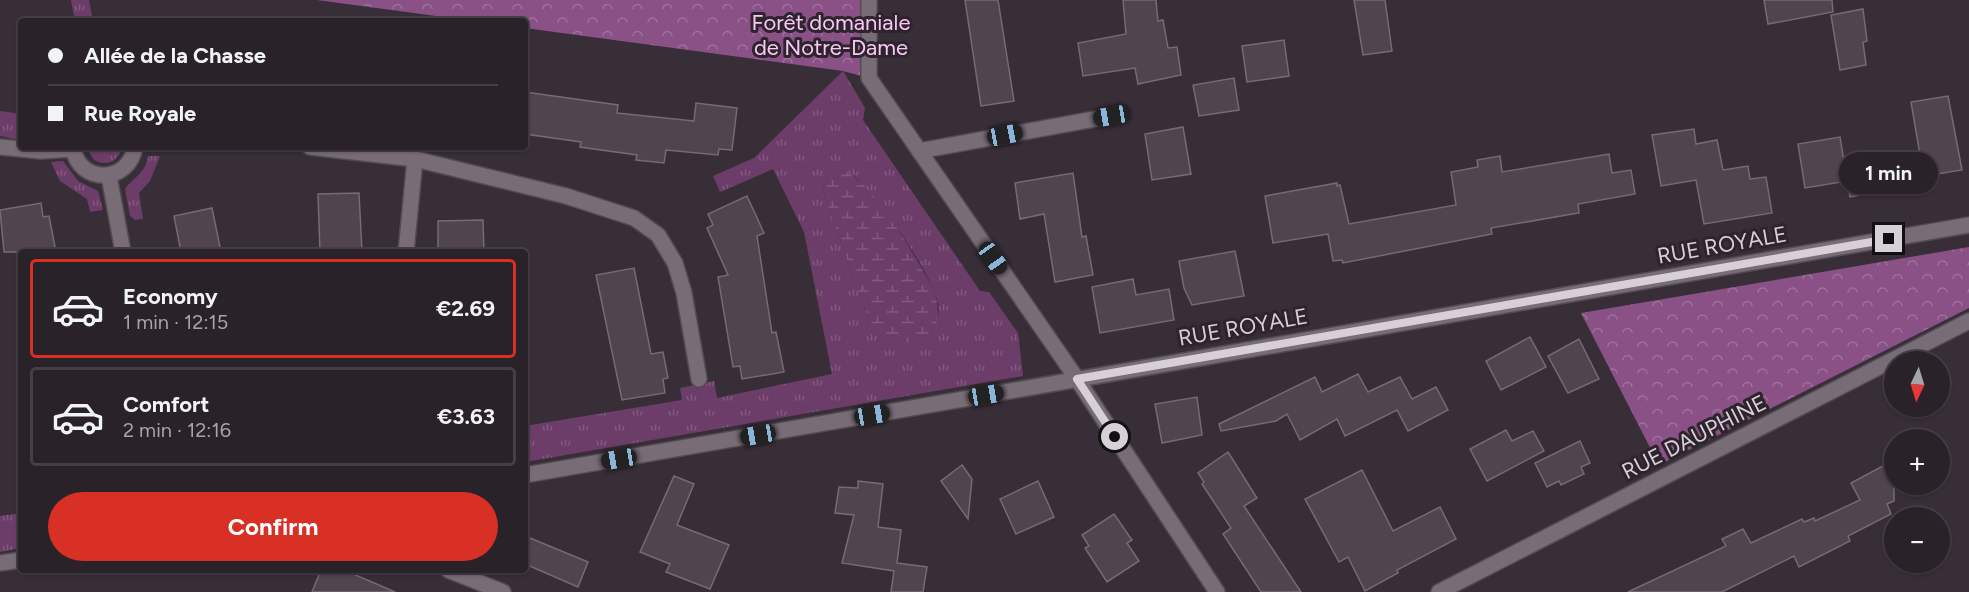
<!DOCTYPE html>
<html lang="en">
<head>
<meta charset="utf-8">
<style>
	body { margin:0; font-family:Figtree,sans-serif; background:#322a31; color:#f1f3f6; height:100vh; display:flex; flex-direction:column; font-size:22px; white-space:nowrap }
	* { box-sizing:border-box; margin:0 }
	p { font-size:20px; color:#a5a4a8 }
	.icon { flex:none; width:33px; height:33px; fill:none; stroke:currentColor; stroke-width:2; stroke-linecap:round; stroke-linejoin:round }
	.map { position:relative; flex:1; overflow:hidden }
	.panel { position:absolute; left:18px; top:249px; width:510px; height:324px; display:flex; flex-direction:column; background:#2a2229; border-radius:6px; box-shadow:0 2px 4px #0004,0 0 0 2px #463f46 }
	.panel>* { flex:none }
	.hud { position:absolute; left:18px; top:18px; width:510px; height:132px; border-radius:6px; box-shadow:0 2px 4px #0004,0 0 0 2px #463f46; display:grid; align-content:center; height:132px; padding:0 30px; background:#2a2229 }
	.needle { width:39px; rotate:184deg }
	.tools { position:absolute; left:1884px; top:351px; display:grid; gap:12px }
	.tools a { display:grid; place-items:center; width:66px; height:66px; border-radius:50%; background:#2a2229; box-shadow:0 2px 4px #0004,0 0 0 2px #463f46; font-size:30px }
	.end { position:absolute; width:27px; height:27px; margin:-14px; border:8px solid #d7d0d6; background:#111; box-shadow:0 0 0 3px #111 }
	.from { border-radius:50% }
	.bubble { position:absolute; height:42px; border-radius:21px; background:#2a2229; box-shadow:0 2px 4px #0004,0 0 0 2px #463f46; font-size:20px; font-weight:700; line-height:42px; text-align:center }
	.car { position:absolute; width:18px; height:36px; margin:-18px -9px; border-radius:8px; box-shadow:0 0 4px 2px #0007; background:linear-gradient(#222 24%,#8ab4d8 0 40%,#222 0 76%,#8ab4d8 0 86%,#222 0) }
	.hud b { display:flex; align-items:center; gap:21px; height:57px; font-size:22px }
	.hud b+b { border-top:2px solid #463f46 }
	.hud i { width:15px; height:15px; background:#f1f3f6 }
	ul { padding:10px 0 0; list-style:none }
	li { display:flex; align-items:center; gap:18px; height:99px; margin:0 12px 9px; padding:0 18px; border:3px solid #463f46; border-radius:6px }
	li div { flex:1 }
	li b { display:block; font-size:22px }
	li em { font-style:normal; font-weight:700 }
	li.on { border-color:#d93025 }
	li>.icon { width:54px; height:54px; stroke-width:1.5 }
	.cta { display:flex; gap:12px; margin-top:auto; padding:12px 30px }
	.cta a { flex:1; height:69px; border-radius:36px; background:#d93025; color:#fff; font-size:24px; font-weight:700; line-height:69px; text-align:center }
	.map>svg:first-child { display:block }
</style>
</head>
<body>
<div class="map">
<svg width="1969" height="592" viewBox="0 0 1969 592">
	<defs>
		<pattern id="grass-tufts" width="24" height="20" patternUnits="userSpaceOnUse" patternTransform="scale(1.5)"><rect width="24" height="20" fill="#6d3d6a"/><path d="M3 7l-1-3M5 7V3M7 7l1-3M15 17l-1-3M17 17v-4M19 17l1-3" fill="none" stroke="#81587f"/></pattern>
		<pattern id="forest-crowns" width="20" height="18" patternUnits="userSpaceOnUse" patternTransform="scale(1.5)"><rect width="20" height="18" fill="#8a5186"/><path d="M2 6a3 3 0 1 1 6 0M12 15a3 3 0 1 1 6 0" fill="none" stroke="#9f719c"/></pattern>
		<pattern id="wetland-marsh" width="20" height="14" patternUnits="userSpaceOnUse" patternTransform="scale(1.5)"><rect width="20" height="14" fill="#6d3d6a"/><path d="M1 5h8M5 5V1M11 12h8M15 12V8" fill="none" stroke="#81587f"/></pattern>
	</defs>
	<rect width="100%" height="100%" fill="#382e37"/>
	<g fill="url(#grass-tufts)" fill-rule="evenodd">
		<path d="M71,0H89L93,21H75Z"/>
		<path d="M843,71L865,108L863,120L980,291L989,292L1018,333L1023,376L525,462V426L682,400L680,388L714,381L717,398L832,374L804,232L773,169L720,192L713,176L754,158ZM853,175C880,200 929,268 938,303C941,315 935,325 930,334L869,321L825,198L821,180Z"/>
		<path d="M0,111L21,114V140L0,136Z"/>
		<path d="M87,148V147L122,148C118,161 107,167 94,160Z"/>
		<path d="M148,156H160L150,181L139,193L143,219L135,220L130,216L125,189C134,177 146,173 148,156Z"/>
		<path d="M63,161L78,181L98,191L103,210L90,212L87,199L60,181L51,162Z"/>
		<path d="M21,513V548L0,552V516Z"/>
	</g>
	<g fill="url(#forest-crowns)">
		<path d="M317,0H869V78L843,71L525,28V21H473Z"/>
		<path d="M1969,247V308L1659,465L1581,313Z"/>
	</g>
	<path fill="url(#wetland-marsh)" d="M833,168C868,168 917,260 934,290C948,334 923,348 882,341L869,321L825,198L821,180L825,172Z"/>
	<g fill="#50454f" stroke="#766a75" stroke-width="1.5">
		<path d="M965,0H998L1014,101L981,106Z"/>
		<path d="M1123,0H1156L1158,21L1163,20L1168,48L1177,47L1181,75L1138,84L1135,68L1083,76L1078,43L1126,34Z"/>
		<path d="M1354,0H1385L1392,51L1363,55Z"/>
		<path d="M1764,0H1832L1833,12L1768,24Z"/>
		<path d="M1863,9L1867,41L1863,42L1866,65L1840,70L1831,15Z"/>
		<path d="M1284,40L1289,76L1247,82L1242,46Z"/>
		<path d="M1234,78L1239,110L1199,116L1193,85Z"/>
		<path d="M525,92L618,105L617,113L694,121L696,103L737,108L732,150L719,149L718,155L666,150L664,163L636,160L637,155L580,147L581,142L525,134Z"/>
		<path d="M1948,96L1962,170L1894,181L1896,189L1850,197L1847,181L1805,188L1798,144L1840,137L1845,167L1920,155L1911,102Z"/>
		<path d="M1183,127L1191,174L1152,180L1145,134Z"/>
		<path d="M1694,129L1696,144L1717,140L1723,170L1748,166L1750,179L1766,177L1772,213L1704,224L1696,180L1661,186L1652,135Z"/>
		<path d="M1609,154L1612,173L1631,170L1635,194L1578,204L1579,213L1491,228L1492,234L1343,263L1342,260L1333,261L1328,234L1273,243L1265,196L1337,183V186L1340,185L1349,224L1456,205L1451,172L1478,167L1477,160L1500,156L1502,172Z"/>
		<path d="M1073,173L1082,237L1086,236L1093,275L1055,282L1044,214L1020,219L1015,183Z"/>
		<path d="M359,193L362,252H320L318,194Z"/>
		<path d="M747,196L764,233L757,236L772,333L776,332L784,372L742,379L740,366L733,367L718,277L728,275L707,228L713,225L708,214Z"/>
		<path d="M41,203L43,217L49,216L56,252H4L0,210Z"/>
		<path d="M212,208L221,252H181L174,216Z"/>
		<path d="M483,220L484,252H450V249H438V221Z"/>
		<path d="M1235,251L1244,296L1192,305L1184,288L1179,261Z"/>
		<path d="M634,268L651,354L663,352L668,378L663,379L665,393L622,400L596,275Z"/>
		<path d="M1133,279L1136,295L1169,289L1174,320L1100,333L1092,287Z"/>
		<path d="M1530,337L1546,367L1501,390L1486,361Z"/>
		<path d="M1579,339L1599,379L1568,393L1548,356Z"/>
		<path d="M1358,374L1368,392L1400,377L1412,399L1436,387L1448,410L1408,431L1397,410L1345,436L1337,419L1300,440L1287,414L1276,421L1221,431L1219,424L1315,377L1322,392Z"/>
		<path d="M1197,397L1202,435L1162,443L1155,404Z"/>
		<path d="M1506,430L1512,441L1533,431L1544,451L1487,481L1470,449Z"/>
		<path d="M1580,441L1590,463L1581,467L1584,474L1561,485L1559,481L1547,487L1535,463Z"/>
		<path d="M1228,452L1257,498L1244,506L1301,592H1261L1223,534L1231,528L1202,484L1204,482L1198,473Z"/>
		<path d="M1894,460V501L1887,504L1891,514L1848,536L1850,541L1799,567L1794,556L1722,592H1628L1726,546L1722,539L1743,529L1751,543L1802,519L1804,522L1814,518L1815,521L1860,500L1851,483Z"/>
		<path d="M962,465L972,479L968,519L941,481Z"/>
		<path d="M1362,470L1393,531L1440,507L1456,539L1397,570L1398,573L1365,591L1348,557L1339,562L1305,499Z"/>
		<path d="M674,476L694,484L677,525L729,545L710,589L666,572L670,564L640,552Z"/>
		<path d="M858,481L883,484L878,527L901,530L897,563L927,567L923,592H891L894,571L842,563L854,515L835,513L839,487L858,488Z"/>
		<path d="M1038,481L1054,517L1016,534L1000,499Z"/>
		<path d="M1114,514L1132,540L1127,543L1139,561L1107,582L1085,548L1089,546L1082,535Z"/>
		<path d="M525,536L588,562L578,587L525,564Z"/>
		<path d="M321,570H344L395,592H312Z"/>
	</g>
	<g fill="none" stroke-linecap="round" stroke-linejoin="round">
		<g stroke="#534a52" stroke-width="18">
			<g id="street">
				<path d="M869,0V78L1077,379L1217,592"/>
				<path d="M0,147L41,151L73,149"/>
				<path d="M73,147C78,185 129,184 135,147"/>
				<path d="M310,147L415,159L566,196L634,218L658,235L675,263L684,293L699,379"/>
				<path d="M919,151L1111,116"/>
				<path d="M109,176L123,252"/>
				<path d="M406,252L415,159"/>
				<path d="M525,475L1969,225"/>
				<path d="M0,563L21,560"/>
				<path d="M448,570L503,592"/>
				<path d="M1439,592L1969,321"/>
			</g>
		</g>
		<use href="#street" stroke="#786c76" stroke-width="15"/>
	</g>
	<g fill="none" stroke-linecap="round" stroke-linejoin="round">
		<path stroke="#d7d0d6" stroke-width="8" d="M1115,437L1077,379L1889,239"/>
	</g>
	<g text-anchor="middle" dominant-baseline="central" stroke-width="6" stroke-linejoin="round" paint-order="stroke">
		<g font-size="22" fill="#fac8f5" stroke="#2e242d">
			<text x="831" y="22">Forêt domaniale<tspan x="831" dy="25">de Notre-Dame</tspan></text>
		</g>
		<g font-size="22" fill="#d7d0d6" stroke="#2e242d">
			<text transform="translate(1722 245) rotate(-10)">RUE ROYALE</text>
			<text transform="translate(1243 327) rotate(-10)">RUE ROYALE</text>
			<text transform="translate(1694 437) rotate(-27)">RUE DAUPHINE</text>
		</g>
	</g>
</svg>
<div class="tools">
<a><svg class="needle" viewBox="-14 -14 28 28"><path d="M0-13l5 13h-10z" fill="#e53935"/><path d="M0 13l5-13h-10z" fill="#a5a4a8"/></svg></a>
<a>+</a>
<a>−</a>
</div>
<i class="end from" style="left:1115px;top:437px"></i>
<i class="end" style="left:1889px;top:239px"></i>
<div class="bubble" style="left:1839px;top:152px;width:99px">1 min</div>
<i class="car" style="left:1111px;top:116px;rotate:260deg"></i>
<i class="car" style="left:1005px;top:135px;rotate:79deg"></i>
<i class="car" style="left:993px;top:258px;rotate:145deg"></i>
<i class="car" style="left:986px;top:395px;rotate:80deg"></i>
<i class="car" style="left:872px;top:415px;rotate:80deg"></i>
<i class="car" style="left:758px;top:435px;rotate:260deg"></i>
<i class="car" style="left:619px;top:459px;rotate:261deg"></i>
<div class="hud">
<b><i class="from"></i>Allée de la Chasse</b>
<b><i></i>Rue Royale</b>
</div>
<section class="panel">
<ul>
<li class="on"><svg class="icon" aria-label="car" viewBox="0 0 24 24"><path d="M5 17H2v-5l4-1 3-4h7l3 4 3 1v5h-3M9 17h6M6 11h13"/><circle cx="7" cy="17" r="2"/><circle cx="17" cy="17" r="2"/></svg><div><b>Economy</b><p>1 min · 12:15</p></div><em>€2.69</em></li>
<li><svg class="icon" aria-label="car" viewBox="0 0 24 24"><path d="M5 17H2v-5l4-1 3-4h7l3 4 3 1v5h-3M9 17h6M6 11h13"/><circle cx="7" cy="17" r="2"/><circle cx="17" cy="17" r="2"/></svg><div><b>Comfort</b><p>2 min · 12:16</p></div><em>€3.63</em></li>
</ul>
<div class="cta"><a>Confirm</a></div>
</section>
</div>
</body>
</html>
